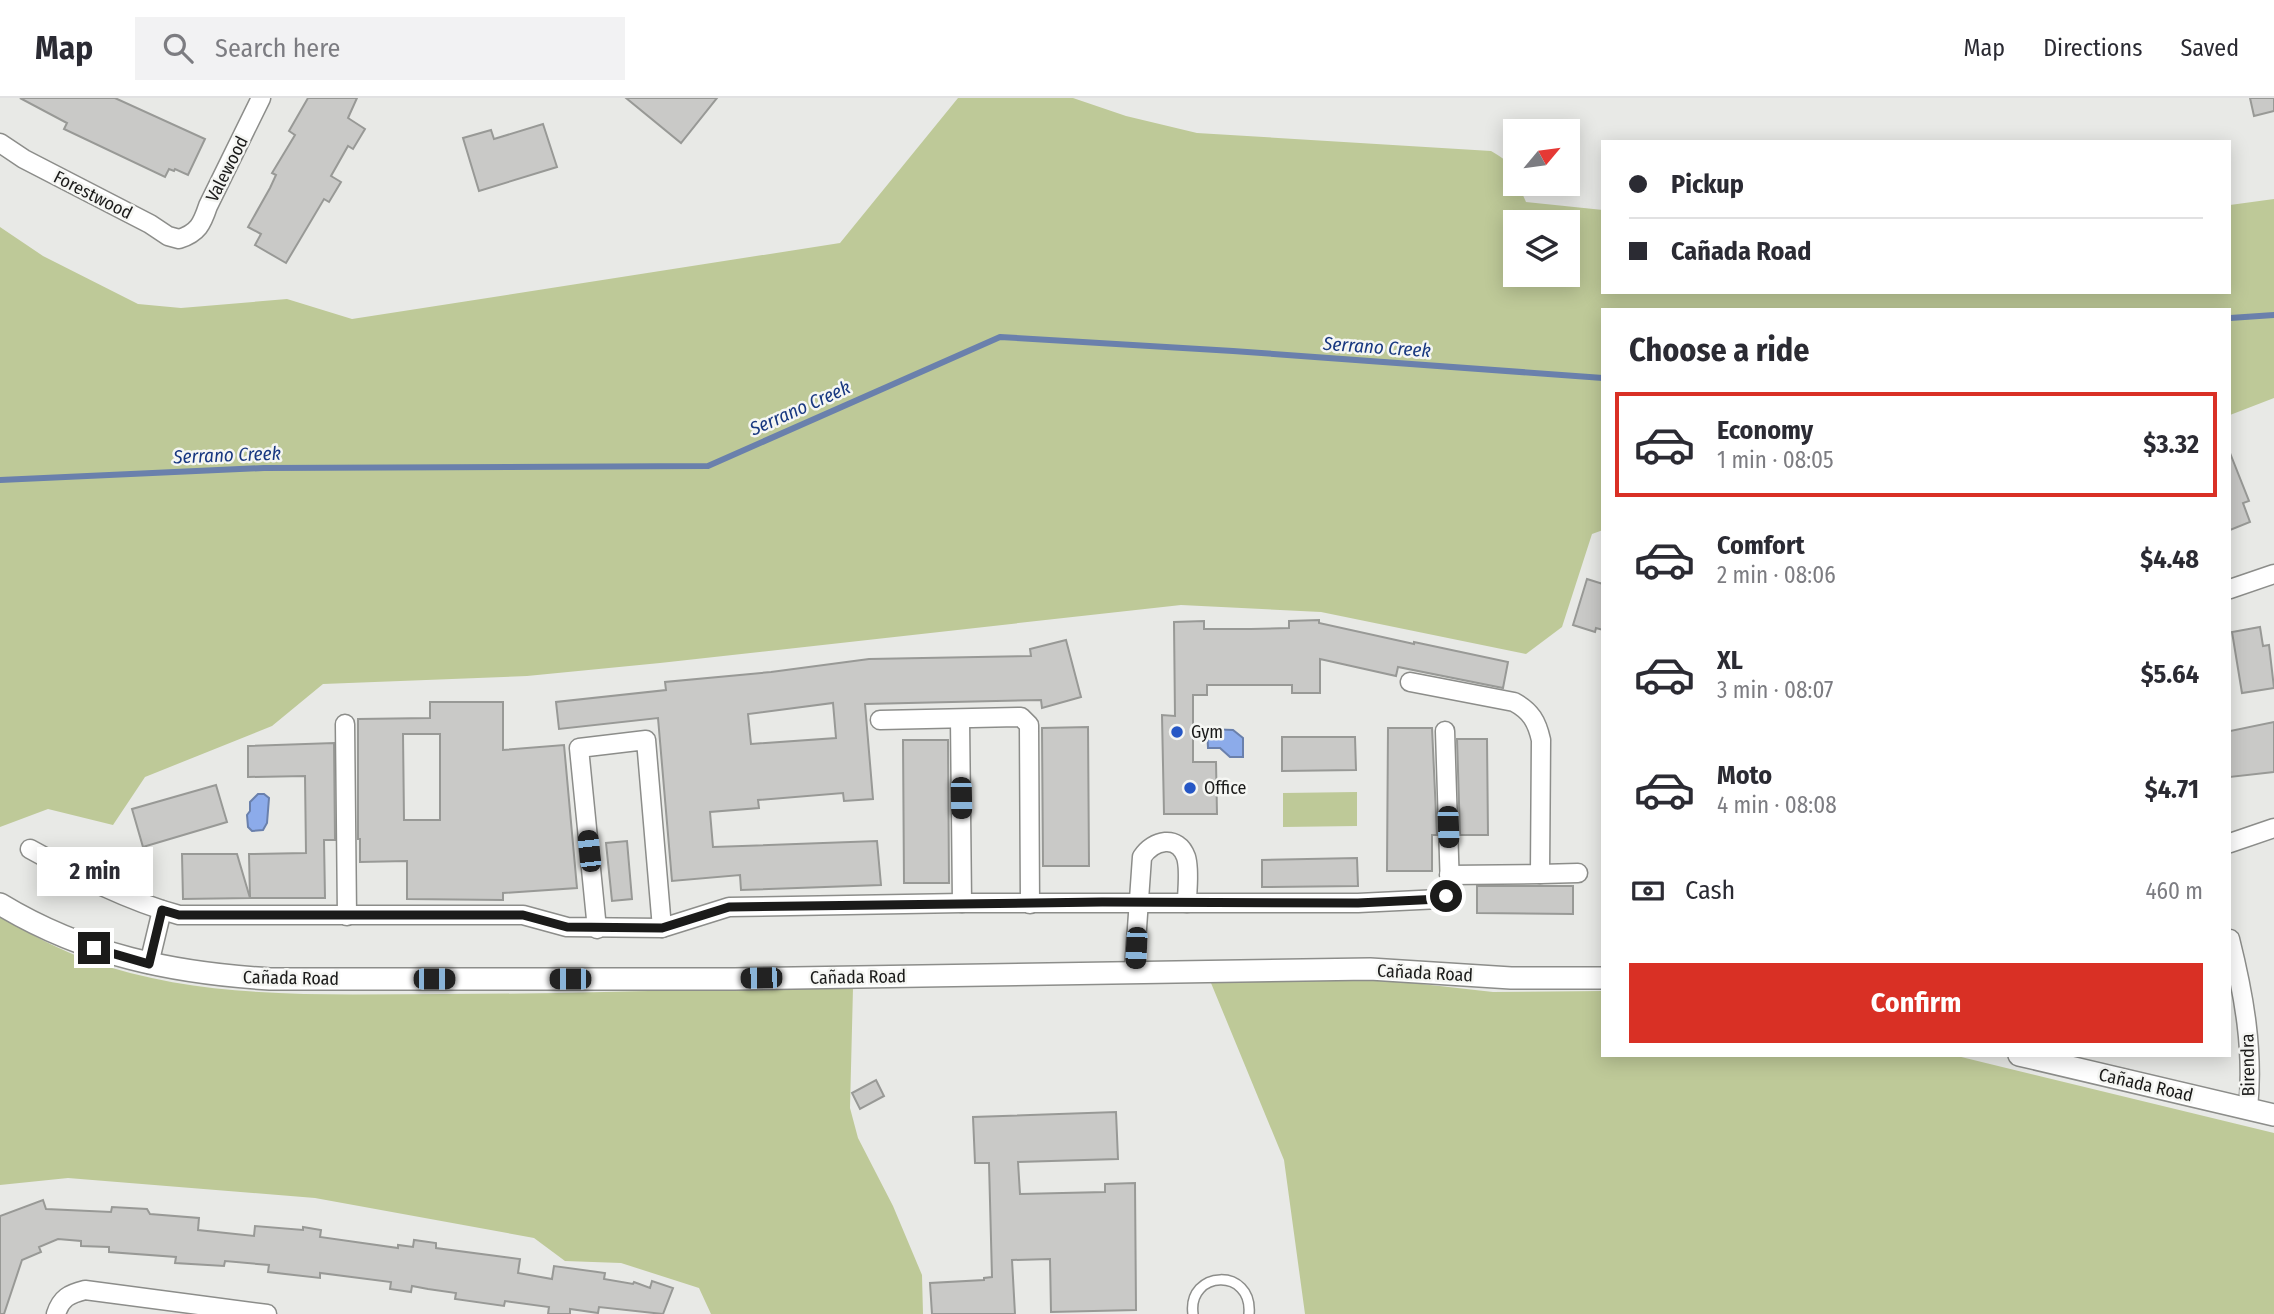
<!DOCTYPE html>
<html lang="en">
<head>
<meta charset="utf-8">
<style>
	body { margin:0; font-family:"Fira Sans Condensed",sans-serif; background:#f2f2f3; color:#2b2b33; height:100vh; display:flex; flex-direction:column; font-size:26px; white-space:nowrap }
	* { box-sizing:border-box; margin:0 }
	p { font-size:23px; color:#7c7c81 }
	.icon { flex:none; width:38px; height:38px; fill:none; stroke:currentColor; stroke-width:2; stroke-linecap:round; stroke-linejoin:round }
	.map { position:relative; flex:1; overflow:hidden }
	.drawer { position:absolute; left:1601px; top:210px; width:630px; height:749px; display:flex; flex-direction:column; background:#fff; border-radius:0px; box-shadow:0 4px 18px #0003 }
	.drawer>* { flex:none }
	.top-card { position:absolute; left:1601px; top:42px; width:630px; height:154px; border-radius:0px; box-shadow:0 4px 18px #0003; display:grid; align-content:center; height:154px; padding:0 28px; background:#fff }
	.needle { width:46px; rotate:61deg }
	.controls { position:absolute; left:1503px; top:21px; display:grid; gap:14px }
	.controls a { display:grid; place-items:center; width:77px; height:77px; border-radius:0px; background:#fff; box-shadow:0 4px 18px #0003; font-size:35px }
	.end { position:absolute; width:32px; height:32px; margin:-16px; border:9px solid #1b1b1a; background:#fff; box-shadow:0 0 0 4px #fff }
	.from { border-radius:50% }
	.bubble { position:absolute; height:49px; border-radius:0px; background:#fff; box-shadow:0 4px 18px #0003; font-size:23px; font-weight:700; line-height:49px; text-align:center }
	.car { position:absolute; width:21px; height:42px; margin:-21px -10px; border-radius:9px; box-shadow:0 0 5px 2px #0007; background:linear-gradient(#222 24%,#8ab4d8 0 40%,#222 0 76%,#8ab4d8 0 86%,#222 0) }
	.top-card b { display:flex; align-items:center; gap:24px; height:66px; font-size:26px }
	.top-card b+b { border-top:2px solid #e1e1e2 }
	.top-card i { width:18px; height:18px; background:#2b2b33 }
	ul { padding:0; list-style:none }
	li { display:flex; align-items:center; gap:21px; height:105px; margin:0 14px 10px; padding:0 14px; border:4px solid transparent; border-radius:0px }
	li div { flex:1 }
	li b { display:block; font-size:26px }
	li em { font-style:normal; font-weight:700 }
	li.current { border-color:#d93025 }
	li>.icon { width:63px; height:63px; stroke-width:1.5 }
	h2 { padding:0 28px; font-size:32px; line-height:84px }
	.pay { display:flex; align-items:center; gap:18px; height:77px; padding:0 28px; font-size:26px }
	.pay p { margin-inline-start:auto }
	.action { display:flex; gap:14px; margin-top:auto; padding:14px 28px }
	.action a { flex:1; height:80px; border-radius:0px; background:#d93025; color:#fff; font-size:28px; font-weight:700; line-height:80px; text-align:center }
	header { display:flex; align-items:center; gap:42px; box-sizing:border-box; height:98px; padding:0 35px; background:#fff; border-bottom:2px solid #e1e1e2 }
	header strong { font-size:33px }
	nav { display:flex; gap:38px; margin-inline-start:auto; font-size:24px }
	.search { width:490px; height:63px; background:#f2f2f3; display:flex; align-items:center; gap:18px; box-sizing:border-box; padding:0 24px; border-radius:0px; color:#7c7c81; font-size:26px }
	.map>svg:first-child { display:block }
</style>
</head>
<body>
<header>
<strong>Map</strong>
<div class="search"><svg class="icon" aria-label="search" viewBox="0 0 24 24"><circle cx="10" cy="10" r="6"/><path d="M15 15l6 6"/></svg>Search here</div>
<nav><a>Map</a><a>Directions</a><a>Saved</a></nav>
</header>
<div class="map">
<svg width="2274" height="1216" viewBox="0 0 2274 1216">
	<rect width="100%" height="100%" fill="#e8e9e6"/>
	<g fill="#bec998" fill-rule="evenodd">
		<path d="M958,0H1073L1126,18L1197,35L1491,53C1505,61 1515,68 1516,86H1518L1526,104L1603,112V194H2230V107L2274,101V300L2230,317V212H1603V432L1592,436L1562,529L1526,556L1321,514L1181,507L660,565L527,578L323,586L272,628L145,679L113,727L48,711L0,729V129L43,158L138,206L181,210L287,201L352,221L840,145ZM1516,124H1568V177H1516Z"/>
		<path d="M1357,694V728L1283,729V695Z"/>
		<path d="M0,819C28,835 60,852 90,863C206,903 326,896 446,896C582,896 717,890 853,890L850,1010L858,1040L893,1108L922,1177L923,1216H711L699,1190L621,1165L565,1163L534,1140L315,1100L68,1080L0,1087Z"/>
		<path d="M1316,882L1395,883L1493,894L1603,893V957H1953L2274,1035V1216H1305L1284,1062L1211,885Z"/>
	</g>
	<g fill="#8cabea" stroke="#6a80ac" stroke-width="2">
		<path d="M1207,631L1233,632L1243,640V659H1230L1220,650H1208Z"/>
		<path d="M258,696H264L269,700L267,725L263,732L252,733L248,729L247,717L250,713V704Z"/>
	</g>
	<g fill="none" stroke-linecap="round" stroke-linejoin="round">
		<g stroke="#6a80ac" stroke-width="6">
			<path d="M2230,220L2274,217"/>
			<path d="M0,382L264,370L708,368L1000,239L1233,253L1603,280"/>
		</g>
	</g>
	<g fill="#c9c9c7" stroke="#989996" stroke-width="2" fill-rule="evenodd">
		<path d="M20,0H115L205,41L188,77L175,71L174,73L169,71L165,79L64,31L67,25Z"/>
		<path d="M308,0H357L348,20L365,31L353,51L348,48L331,78L341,84L329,104L324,101L286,165L255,147L261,136L248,129L270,90L276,77L272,75L295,37L289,33Z"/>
		<path d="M626,0H717L681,45Z"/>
		<path d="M2250,0H2274V13L2254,18Z"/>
		<path d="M543,26L557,69L479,93L463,40L491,32L494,41Z"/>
		<path d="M2230,355L2249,403L2243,405L2250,424L2230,432Z"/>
		<path d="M1587,481L1603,486V532L1596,530L1595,534L1573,527Z"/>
		<path d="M1319,522V525L1414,546V544L1508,564L1503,590L1398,569L1396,578L1320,561V595H1292V587H1207V597H1193V664H1216L1217,716H1164L1162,617L1175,618L1174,524L1204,523V531H1251L1289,530V523Z"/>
		<path d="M2260,529L2263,548L2269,547L2274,590L2242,595L2232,534Z"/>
		<path d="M1066,542L1081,599L1042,610L1041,602L865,606L873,701L844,703L843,695L758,702L759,710L710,714L713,749L877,743L881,787L741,792L740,777L672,783L658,620L559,631L556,604L666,592L665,584L771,574L869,561L1031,558L1030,551ZM833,605L836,640L751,646L748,616Z"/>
		<path d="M430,604H503V652L564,647L577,790L503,795V802L407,801V763L360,764V741H358V621L430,620ZM403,636H440V722H404Z"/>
		<path d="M2274,624V674L2230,679V633Z"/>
		<path d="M1088,629L1089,768H1043L1042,630Z"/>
		<path d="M1388,630H1432L1437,737H1432V773H1387Z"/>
		<path d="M1282,639H1355L1356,672L1282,673Z"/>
		<path d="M1457,641H1487L1488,737H1460Z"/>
		<path d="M903,642H948L949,785H904Z"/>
		<path d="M334,645L335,742H324L325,800H250L249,756L306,755L305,678L248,679V648Z"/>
		<path d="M216,687L227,724L143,749L132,711Z"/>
		<path d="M627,743L632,801L612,803L606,745Z"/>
		<path d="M182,756H237L250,800L183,801Z"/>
		<path d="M1357,760L1358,788L1262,789V762Z"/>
		<path d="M1477,788H1573V816L1477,815Z"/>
		<path d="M876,982L884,998L860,1011L852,995Z"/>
		<path d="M1116,1014L1118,1061L1018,1064L1020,1096L1105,1094V1086L1135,1085L1136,1212L1051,1214L1050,1161L1012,1162L1015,1216H932L930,1185L984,1182V1180L992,1179L989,1065H975L973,1019Z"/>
		<path d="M43,1102L46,1111L111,1114L112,1109L147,1111L150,1116L199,1120L198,1132L254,1138L255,1128L303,1132V1129L321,1132L320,1139L398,1150V1147L413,1149L414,1142L436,1145V1150L520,1161L518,1175L552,1181L554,1168L605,1175L604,1181L633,1186L634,1184L650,1190L652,1183L673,1190L663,1216L599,1209L598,1215L570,1211V1216H548L549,1209L505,1203L504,1208L455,1201L456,1195L428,1191L412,1188L411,1194L390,1191L391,1184L320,1175V1180L268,1174L269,1167L225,1163L224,1168L175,1165L176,1159L109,1154V1149L81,1148V1143L58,1141L39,1149L41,1154L22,1162L4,1216H0V1118Z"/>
	</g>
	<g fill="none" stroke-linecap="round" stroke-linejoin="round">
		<g stroke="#8c8d8a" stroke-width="12">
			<path id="service" d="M1193,1216C1187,1172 1253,1169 1249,1216"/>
		</g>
		<g stroke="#8c8d8a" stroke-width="21">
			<g id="minor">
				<path d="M0,45L24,61L150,126L168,138L179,141C198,135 202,126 208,108L261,0"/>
				<path d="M2230,491L2274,476"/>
				<path d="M1410,584L1514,604C1531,613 1537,624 1541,642L1540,776L1449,777"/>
				<path d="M960,621L962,805"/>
				<path d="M880,622L1021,619L1029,627L1030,806"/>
				<path d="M345,626L347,818"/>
				<path d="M2230,745L2274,730"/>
				<path d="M30,751C77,777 128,803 179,817H523L567,829L662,830L729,809L962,805H1358L1440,801L1445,798L1450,790L1445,633"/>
				<path d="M1540,776L1578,775"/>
				<path d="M597,831L579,650L646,642L662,830"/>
				<path d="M2230,841C2244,897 2254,953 2248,1011"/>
				<path d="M149,866L162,812"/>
				<path d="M1134,873L1142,759C1153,742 1178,736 1186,759C1190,772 1187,791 1187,805"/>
				<path d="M56,1216C61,1200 69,1196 85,1192L267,1216"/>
			</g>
		</g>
		<g stroke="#8c8d8a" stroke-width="24">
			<g id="tertiary">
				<path d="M0,806C84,857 173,875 270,881H734L1370,871L1511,880H1603"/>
				<path d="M2019,957L2274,1017"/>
			</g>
		</g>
		<use href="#service" stroke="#fff" stroke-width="9"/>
		<use href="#minor" stroke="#fff" stroke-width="18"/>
		<use href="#tertiary" stroke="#fff" stroke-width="21"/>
	</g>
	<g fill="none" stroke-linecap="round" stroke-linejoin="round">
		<path stroke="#1b1b1a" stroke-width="9" d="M94,850L149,866L162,812L179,817H523L567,829L662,830L729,809L1102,804L1358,805L1440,801L1446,798"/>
	</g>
	<g fill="#2657c5" stroke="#f5f6f3" stroke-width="2.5">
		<circle cx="1177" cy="634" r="7"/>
		<circle cx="1190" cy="690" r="7"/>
	</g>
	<g text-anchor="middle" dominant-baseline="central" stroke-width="5" stroke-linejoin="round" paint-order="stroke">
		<g font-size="18" fill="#1b1b1a" stroke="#f5f6f3">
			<text transform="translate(227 71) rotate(-63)">Valewood</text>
			<text transform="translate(93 97) rotate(27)">Forestwood</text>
			<text transform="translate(1425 875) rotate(3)">Cañada Road</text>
			<text transform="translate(858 879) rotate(-1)">Cañada Road</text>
			<text transform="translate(291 880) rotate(1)">Cañada Road</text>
			<text transform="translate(2248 967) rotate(-91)">Birendra</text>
			<text transform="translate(2146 987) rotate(13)">Cañada Road</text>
		</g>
		<g font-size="18" fill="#1b1b1a" stroke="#f5f6f3" text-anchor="start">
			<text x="1191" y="634">Gym</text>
			<text x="1204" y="690">Office</text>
		</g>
		<g font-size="19" font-style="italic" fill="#183880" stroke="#f5f6f3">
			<text transform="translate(1377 249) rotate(4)">Serrano Creek</text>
			<text transform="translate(800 310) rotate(-24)">Serrano Creek</text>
			<text transform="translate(227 357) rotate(-2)">Serrano Creek</text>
		</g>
	</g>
</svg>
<div class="controls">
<a><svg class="needle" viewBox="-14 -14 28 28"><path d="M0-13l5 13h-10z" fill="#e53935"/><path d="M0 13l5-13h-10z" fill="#7c7c81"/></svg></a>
<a><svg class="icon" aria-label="layers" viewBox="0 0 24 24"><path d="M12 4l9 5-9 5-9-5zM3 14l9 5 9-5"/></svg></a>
</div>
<i class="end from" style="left:1446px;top:798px"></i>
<i class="end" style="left:94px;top:850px"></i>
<div class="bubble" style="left:37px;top:749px;width:116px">2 min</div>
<i class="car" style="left:961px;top:700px;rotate:179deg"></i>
<i class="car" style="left:1448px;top:729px;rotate:178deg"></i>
<i class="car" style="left:589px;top:753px;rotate:354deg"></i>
<i class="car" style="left:1136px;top:850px;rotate:183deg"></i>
<i class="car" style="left:761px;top:880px;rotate:269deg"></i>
<i class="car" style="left:434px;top:881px;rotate:90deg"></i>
<i class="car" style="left:570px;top:881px;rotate:270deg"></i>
<div class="top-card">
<b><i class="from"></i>Pickup</b>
<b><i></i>Cañada Road</b>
</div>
<section class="drawer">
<h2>Choose a ride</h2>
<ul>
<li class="current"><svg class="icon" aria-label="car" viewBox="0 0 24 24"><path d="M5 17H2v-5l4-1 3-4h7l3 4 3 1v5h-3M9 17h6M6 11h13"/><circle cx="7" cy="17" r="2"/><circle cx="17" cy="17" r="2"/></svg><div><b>Economy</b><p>1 min · 08:05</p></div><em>$3.32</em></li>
<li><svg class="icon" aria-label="car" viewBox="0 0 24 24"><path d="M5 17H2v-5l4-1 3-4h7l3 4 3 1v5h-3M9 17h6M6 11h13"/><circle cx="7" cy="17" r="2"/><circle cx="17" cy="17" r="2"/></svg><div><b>Comfort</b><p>2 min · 08:06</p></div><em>$4.48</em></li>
<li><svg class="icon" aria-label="car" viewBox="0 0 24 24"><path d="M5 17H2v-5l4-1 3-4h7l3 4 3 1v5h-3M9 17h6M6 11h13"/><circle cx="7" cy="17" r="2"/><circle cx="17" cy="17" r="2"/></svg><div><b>XL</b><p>3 min · 08:07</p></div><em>$5.64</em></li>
<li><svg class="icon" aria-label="car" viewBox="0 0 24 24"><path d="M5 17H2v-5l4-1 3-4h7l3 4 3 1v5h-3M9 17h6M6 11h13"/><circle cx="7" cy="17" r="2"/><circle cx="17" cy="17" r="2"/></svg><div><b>Moto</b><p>4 min · 08:08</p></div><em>$4.71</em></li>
</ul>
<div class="pay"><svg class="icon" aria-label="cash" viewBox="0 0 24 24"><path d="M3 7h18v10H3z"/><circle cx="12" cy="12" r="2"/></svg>Cash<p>460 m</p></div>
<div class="action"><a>Confirm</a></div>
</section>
</div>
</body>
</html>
